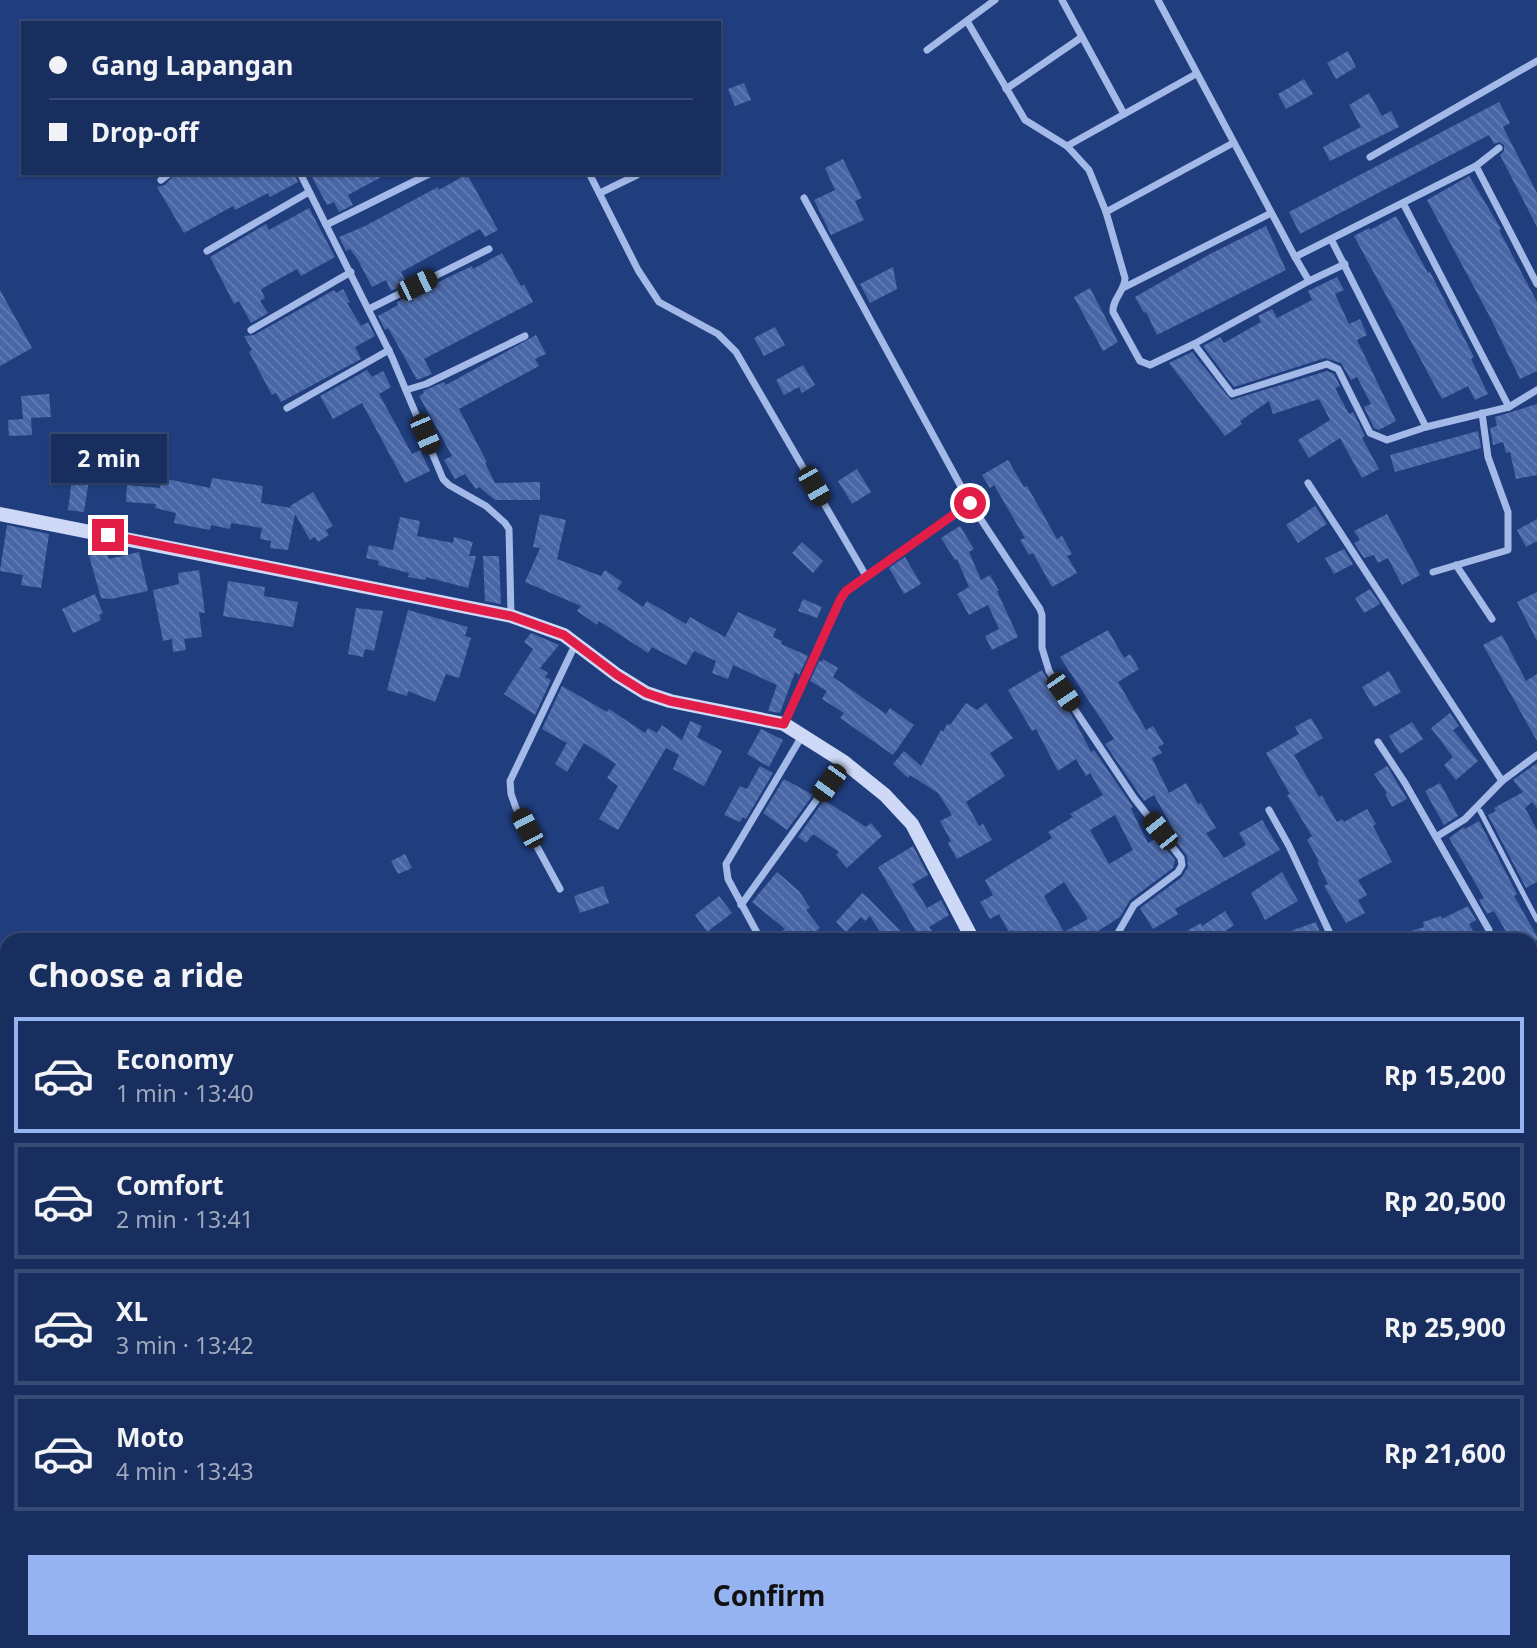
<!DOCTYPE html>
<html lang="en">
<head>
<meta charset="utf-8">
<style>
	body { margin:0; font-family:"Noto Sans",sans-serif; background:#213664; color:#f1f3f6; height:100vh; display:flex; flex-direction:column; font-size:26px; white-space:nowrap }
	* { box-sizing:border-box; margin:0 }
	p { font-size:23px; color:#9fa8bc }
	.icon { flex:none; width:38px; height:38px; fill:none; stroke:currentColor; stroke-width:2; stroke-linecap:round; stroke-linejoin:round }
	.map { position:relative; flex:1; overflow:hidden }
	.panel { position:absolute; left:0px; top:933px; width:1538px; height:716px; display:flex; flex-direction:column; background:#182e5e; border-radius:21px 21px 0 0; box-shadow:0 2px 5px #0004,0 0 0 2px #364a73 }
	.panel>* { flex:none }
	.hud { position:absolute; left:21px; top:21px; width:700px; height:154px; border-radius:0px; box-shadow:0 2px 5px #0004,0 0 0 2px #364a73; display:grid; align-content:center; height:154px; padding:0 28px; background:#182e5e }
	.end { position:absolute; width:32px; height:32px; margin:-16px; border:9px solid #e11d48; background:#fff; box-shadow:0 0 0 4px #fff }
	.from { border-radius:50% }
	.bubble { position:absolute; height:49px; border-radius:0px; background:#182e5e; box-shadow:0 2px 5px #0004,0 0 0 2px #364a73; font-size:23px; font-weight:700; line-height:49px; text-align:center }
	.car { position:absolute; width:21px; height:42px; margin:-21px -10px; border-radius:9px; box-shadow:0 0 5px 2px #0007; background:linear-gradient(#222 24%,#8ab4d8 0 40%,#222 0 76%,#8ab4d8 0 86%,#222 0) }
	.hud b { display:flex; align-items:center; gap:24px; height:66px; font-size:26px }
	.hud b+b { border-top:2px solid #364a73 }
	.hud i { width:18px; height:18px; background:#f1f3f6 }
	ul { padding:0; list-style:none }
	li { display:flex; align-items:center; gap:21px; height:116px; margin:0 14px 10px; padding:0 14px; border:4px solid #364a73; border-radius:0px }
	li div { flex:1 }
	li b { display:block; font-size:26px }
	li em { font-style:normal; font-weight:700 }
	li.active { border-color:#95b2f1 }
	li>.icon { width:63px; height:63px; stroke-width:1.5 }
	h2 { padding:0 28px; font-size:32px; line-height:84px }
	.primary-button { display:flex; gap:14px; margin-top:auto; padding:14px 28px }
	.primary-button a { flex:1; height:80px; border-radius:0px; background:#95b2f1; color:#111; font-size:28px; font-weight:700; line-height:80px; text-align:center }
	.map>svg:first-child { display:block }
</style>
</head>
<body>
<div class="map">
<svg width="1537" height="1648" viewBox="0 0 1537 1648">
	<defs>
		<pattern id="building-back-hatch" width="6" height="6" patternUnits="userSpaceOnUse" patternTransform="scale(1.75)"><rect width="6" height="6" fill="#4866a6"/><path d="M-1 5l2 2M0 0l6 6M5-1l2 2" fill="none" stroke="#637db3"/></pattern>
	</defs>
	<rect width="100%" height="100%" fill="#203d7d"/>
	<g fill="url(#building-back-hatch)" fill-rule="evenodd">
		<path d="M1348,51L1356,67L1336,79L1327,63Z"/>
		<path d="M1304,79L1313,94L1286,109L1278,94Z"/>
		<path d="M744,83L751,100L735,106L728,89Z"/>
		<path d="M1369,93L1382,116L1391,111L1399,127L1330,161L1323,147L1361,127L1349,105Z"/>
		<path d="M1499,102L1510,123L1503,127L1537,193V227L1500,155L1504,151V145L1499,142L1494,144L1489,135L1300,234L1289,212Z"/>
		<path d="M843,159L862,198L855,201L864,220L831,235L814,200L835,190L825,168Z"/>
		<path d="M176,173H294L298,182L270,197L268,193L235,210L233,206L184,233L157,187L165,185Z"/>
		<path d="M307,173H389L348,195L353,205L339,212L334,202L327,205L311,175L309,177Z"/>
		<path d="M467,174L498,230L485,237L480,229L401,272L407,283L391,291L386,280L372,287L358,260L350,249L346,251L339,237L365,226L438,187L439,190Z"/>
		<path d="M1469,176L1501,229L1499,230L1537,302V371L1520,379L1490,317L1427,200Z"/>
		<path d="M309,208L335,257L301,276L297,269L263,288L261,290L265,298L260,301L268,313L251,323L239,301L234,304L210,257L266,224L269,230Z"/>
		<path d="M1396,216L1428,273L1430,272L1474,357L1471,359L1488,394L1475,400L1468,386L1442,399L1354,236L1369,228L1370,230Z"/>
		<path d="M1266,226L1286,270L1157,335L1146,312L1144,313L1135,297L1210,254Z"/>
		<path d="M502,253L521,286L524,284L533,302L424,359L432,374L417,380L396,342L388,328L385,330L378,316L398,305L397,302L472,266L473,269Z"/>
		<path d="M893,267L897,289L870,303L860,284Z"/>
		<path d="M1337,277L1344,290L1335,294L1349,324L1360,319L1367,335L1357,340L1396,421L1379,430L1374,428L1364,407L1371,404L1357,377L1351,380L1341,363L1325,358L1234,387L1203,346L1220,337L1224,343L1261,322L1258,316L1272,309L1277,318L1312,300L1308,291Z"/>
		<path d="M1090,288L1118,342L1103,351L1074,297Z"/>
		<path d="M343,289L350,302L347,303L361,326L368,322L375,336L355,347L361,359L281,402L276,393L272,395L249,352L252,350L244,336L254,335L334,290L336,293Z"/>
		<path d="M0,290L32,348L0,366Z"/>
		<path d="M775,327L785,345L764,356L754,338Z"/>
		<path d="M536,335L546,354L535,359L539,366L459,409L487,462L485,463L495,483L540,482V500H495L479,487L476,489L465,474L455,479L444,460L452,456L419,396L424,393L423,391L444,382L446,385Z"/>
		<path d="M1192,352L1231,400L1327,371L1334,374L1340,386L1335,388L1349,414L1353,412L1365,436L1362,438L1379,469L1362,478L1340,438L1309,458L1298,440L1330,420L1319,399L1273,414L1269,401L1240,421L1242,424L1225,436L1169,363Z"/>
		<path d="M803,365L815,385L802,393L799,387L784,395L776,380Z"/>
		<path d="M367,370L372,377L383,371L391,387L379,394L412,454L420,450L430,471L405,483L362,403L333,419L320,396Z"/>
		<path d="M49,394L51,417L31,418L32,435L9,436L8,420L23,419L21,396Z"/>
		<path d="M1537,404V475L1516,479L1510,452L1506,453L1503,442L1493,445L1490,428L1497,426L1495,417Z"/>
		<path d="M1478,431L1481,448L1395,472L1390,455Z"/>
		<path d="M78,452L98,455L96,480L89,479L84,512L68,510L72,479L75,480Z"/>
		<path d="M1008,460L1024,487L1027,486L1057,539L1062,536L1072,554L1067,556L1077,573L1052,587L1033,553L1029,555L1020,540L1025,538L994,485L990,488L982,475Z"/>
		<path d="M857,469L871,492L852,504L838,481Z"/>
		<path d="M162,478L210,488L212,478L263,486L261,503L291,508L290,506L313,492L333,526L326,530L329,535L318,542L315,537L310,540L295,514L288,550L270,548L271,541L260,539L262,528L231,523L230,529L211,525L210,530L174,523L176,513L155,508L156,504L126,502L127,485L160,488Z"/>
		<path d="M1315,506L1327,524L1298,543L1286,525Z"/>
		<path d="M540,514L566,520L557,559L601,576L605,570L622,582L617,589L643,607L647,601L686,624L690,617L725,637L738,612L776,629L773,637L782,641L781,644L808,656L799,675L795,672L780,713L768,711L777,685L733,665L728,679L712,673L716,661L694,651L686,665L652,647L648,653L599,621L597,625L577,611L581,606L525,582L540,548L533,547Z"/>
		<path d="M1387,514L1420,575L1402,585L1388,558L1378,563L1374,555L1364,558L1354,543L1360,540L1354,531Z"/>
		<path d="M400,517L420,521L417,536L453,543L454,537L473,542L469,556H476L468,588L426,577V580L408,577L409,573L378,565L379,561L366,558L369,545L393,550Z"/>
		<path d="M1537,519V541L1526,547L1517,530Z"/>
		<path d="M7,525L49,534L41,588L21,585L23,575L0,571Z"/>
		<path d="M960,526L974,549L969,552L981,580L990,575L999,591H997L1018,637L992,650L985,636L999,629L988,605L969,615L957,594L969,587L957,559L955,560L941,538Z"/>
		<path d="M802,542L823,561L813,573L792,553Z"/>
		<path d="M1344,549L1353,564L1334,574L1325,558Z"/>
		<path d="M106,551L109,559L139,552L148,591L111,599L101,598L89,556Z"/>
		<path d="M483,556H499L501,604L485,601Z"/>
		<path d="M905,557L921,584L904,594L889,568Z"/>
		<path d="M199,570L205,613L199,612L202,637L184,639L186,650L173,652L172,639L163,641L153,590L179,584L178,573Z"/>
		<path d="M228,581L265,587L264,596L298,602L293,627L223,616Z"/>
		<path d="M1370,589L1380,604L1364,613L1355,598Z"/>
		<path d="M1537,592V641L1517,602Z"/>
		<path d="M95,594L103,613L99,615L101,620L73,633L62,609Z"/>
		<path d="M803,599L822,607L817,618L798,611Z"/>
		<path d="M356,608L383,611L374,651L365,649L363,657L348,654Z"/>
		<path d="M408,610L468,627L465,636L471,638L459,678L446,674L435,702L408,691L407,696L387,690Z"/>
		<path d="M1108,630L1124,658L1130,654L1139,669L1118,682L1146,730L1153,726L1164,744L1158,747L1162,753L1152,758L1169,793L1186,783L1198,804L1201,803L1216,828L1206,833L1224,858L1246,845L1239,833L1262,820L1280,850L1175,909L1178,914L1153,929L1140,908L1182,877L1188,867L1187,856L1168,831L1173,829L1154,795L1144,801L1105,744L1114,739L1060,657Z"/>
		<path d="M531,633L559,645L540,668L548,673L545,677L551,680L535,715L504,694L533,649L524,642Z"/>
		<path d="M1502,635L1526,681L1537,674V741L1483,645Z"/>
		<path d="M823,659L838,668L833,677L886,714L890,708L914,725L893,755L840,718L844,713L822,699L827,691L810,681L819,661L822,662Z"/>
		<path d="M1042,670L1075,721L1091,752L1094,750L1133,807L1131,808L1136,819L1148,843L1157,838L1175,860L1173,868L1130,900L1120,917L1084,940H1019L1013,930L1009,932L999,914L990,919L980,902L993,895L985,880L1052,838L1048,832L1073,817L1070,814L1103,795L1090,773L1086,776L1076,759L1058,771L1036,729L1032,731L1008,690ZM1115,815L1133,850L1109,864L1090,830ZM1064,882L1088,919L1064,932L1044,896Z"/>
		<path d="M1389,671L1401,692L1374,707L1362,687Z"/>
		<path d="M562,686L607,712L609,709L645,733L648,728L657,733L662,725L682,740L690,721L702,726L697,737L722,751L704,786L673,769L679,755L666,748L618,830L599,819L618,786L607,778L616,764L584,743L567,772L555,764L567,743L542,729Z"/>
		<path d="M966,703L977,710L986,703L1013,738L990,753L1005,776L966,802L979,826L983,824L992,840L957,859L948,843L951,841L940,821L952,815L938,793L910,775L908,778L893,764L904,751L921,766L941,730L943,732L947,724L950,725Z"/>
		<path d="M1450,713L1459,726L1453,730L1478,761L1456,780L1444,765L1453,757L1431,728Z"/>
		<path d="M1311,718L1323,738L1294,755L1319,797L1322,796L1337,822L1342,819L1344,822L1367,809L1376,824L1373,826L1392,862L1358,880L1367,895L1358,900L1365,913L1346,923L1324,886L1328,884L1317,862L1319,861L1307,840L1312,836L1287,795L1290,794L1266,753L1299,734L1295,727Z"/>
		<path d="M1412,722L1423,739L1400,754L1389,736Z"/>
		<path d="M761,729L783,740L769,767L747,754Z"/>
		<path d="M1537,763V808L1532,802L1525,808L1537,830V882L1526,888L1488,815L1496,811L1494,808L1523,792L1513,780Z"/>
		<path d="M760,766L773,773L746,819L743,817L740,822L724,815L740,786L747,789Z"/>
		<path d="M1387,766L1407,799L1392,807L1385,794L1387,793L1374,774Z"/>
		<path d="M784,779L813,795L787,830L763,813Z"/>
		<path d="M1440,783L1458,816L1444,825L1425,791Z"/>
		<path d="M824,800L866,827L871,823L882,836L847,868L836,855L839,852L813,834L806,843L798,837Z"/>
		<path d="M1479,821L1517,894L1514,896L1537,936V940H1511L1494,911L1487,914L1479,900L1484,898L1449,838L1464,827L1465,829Z"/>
		<path d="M913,846L928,875L912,884L927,908L941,900L949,915L929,927L939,940H921L878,867Z"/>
		<path d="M405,854L412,868L398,874L391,861Z"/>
		<path d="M777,872L799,891L810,908L806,910L820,928L805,940H771L785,929L752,902Z"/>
		<path d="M1282,872L1298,901L1265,920L1251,893Z"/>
		<path d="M603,886L609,903L580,913L574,896Z"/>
		<path d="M862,893L869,899L909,940H885L870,916L865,921L861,917L846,932L836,922Z"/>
		<path d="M719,896L732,913L707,932L695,915Z"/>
		<path d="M1468,906L1476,920L1469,924L1475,934L1465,940H1392V937L1424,927L1423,922L1441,916L1442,919Z"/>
		<path d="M1225,911L1234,925L1217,937L1215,933L1209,937L1210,940H1171L1201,923L1202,926Z"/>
		<path d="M1316,922L1323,940H1272L1271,938Z"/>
	</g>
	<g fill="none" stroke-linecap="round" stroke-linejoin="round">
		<path stroke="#a3b9e7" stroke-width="5" d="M1480,811L1537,920"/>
		<g stroke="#a3b9e7" stroke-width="7">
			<path d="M1062,0L1124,114"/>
			<path d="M1158,0L1295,257L1476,166L1499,148"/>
			<path d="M967,21L1025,120L1067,146L1089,170L1106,212L1125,278C1125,291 1112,299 1113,312L1140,361L1150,365L1194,344"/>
			<path d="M927,50L995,0"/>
			<path d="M1006,89L1082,37"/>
			<path d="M1067,146L1196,74"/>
			<path d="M1370,157L1537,61"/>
			<path d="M1476,166L1537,284"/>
			<path d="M300,173L392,357L443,479L449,485L486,506L505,523L509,529L511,615"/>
			<path d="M589,173L638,270L659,302L718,334L736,352L866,576"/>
			<path d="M161,180L170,173"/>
			<path d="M600,193L637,175"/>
			<path d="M804,198L970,503L1040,609L1042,615V648L1049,671L1134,798L1181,858L1182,865L1178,872L1134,905L1114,940"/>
			<path d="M1403,203L1509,407"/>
			<path d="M1106,212L1233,143"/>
			<path d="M326,225L431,173"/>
			<path d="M1331,239L1426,427"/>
			<path d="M207,251L309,192"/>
			<path d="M1295,257L1309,281L1194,344L1232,394L1327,364L1338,369L1370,433L1387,440L1426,427L1509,407L1537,390"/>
			<path d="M1309,281L1345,264"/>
			<path d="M1125,287L1271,213"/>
			<path d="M369,309L489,249"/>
			<path d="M251,330L351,272"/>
			<path d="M406,390L426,384L525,336"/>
			<path d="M287,408L389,350"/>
			<path d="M1308,483L1502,781"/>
			<path d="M1456,565L1492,619"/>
			<path d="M1433,572L1508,550V512L1488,457L1482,413"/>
			<path d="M784,724L840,600L846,591L970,503"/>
			<path d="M1378,742L1405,783L1489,930V940"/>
			<path d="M1269,810L1289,846L1333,940"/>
			<path d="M1436,837L1465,819L1502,781L1537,755"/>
			<path d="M560,889L516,808L511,794L510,781L576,643"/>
			<path d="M741,905L844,762"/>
			<path d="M761,940L728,879L726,864L802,736"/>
			<path d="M1531,1368L1537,1365"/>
			<path d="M1531,1419L1537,1430"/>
			<path d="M1531,1624L1537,1635"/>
			<path d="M1218,1642L1222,1648"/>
			<path d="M1107,1644L1109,1648"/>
		</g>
		<g stroke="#cdd9f6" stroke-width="14">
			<path d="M0,514L511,616L564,635L617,675L646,693L670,701L784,724L844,762L885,795L912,824L973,940"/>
			<path d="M1531,1183L1537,1185"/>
		</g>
	</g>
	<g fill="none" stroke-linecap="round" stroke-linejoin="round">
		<path stroke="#e11d48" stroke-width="9" d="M108,535L511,616L564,635L617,675L646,693L670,701L784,724L840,600L846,591L970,503"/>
	</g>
</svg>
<i class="end from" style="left:970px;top:503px"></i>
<i class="end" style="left:108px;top:535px"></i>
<div class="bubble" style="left:51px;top:434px;width:116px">2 min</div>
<i class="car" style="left:417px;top:285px;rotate:64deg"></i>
<i class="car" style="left:425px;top:434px;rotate:157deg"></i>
<i class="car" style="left:814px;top:486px;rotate:150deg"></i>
<i class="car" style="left:1063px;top:692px;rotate:146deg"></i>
<i class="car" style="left:829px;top:783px;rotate:216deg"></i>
<i class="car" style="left:527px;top:828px;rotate:332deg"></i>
<i class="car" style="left:1160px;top:831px;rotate:321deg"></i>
<div class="hud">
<b><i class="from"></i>Gang Lapangan</b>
<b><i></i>Drop-off</b>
</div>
<section class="panel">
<h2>Choose a ride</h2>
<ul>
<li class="active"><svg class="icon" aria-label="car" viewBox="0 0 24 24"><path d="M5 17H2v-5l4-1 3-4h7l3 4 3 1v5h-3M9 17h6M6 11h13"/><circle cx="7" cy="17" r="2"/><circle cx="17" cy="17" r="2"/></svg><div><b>Economy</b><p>1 min · 13:40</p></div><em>Rp 15,200</em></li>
<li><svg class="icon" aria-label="car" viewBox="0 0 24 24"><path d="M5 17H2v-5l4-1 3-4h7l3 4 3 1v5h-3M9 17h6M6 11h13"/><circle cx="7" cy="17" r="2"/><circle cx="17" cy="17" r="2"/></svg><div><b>Comfort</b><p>2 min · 13:41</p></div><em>Rp 20,500</em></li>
<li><svg class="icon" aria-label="car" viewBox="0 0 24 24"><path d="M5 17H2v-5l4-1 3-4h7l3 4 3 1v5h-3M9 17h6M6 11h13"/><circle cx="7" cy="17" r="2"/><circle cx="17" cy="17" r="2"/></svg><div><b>XL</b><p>3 min · 13:42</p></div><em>Rp 25,900</em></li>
<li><svg class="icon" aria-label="car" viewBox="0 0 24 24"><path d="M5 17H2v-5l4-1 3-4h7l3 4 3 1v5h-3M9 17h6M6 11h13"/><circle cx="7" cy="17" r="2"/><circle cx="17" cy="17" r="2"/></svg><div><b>Moto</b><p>4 min · 13:43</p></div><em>Rp 21,600</em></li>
</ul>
<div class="primary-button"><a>Confirm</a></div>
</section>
</div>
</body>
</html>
